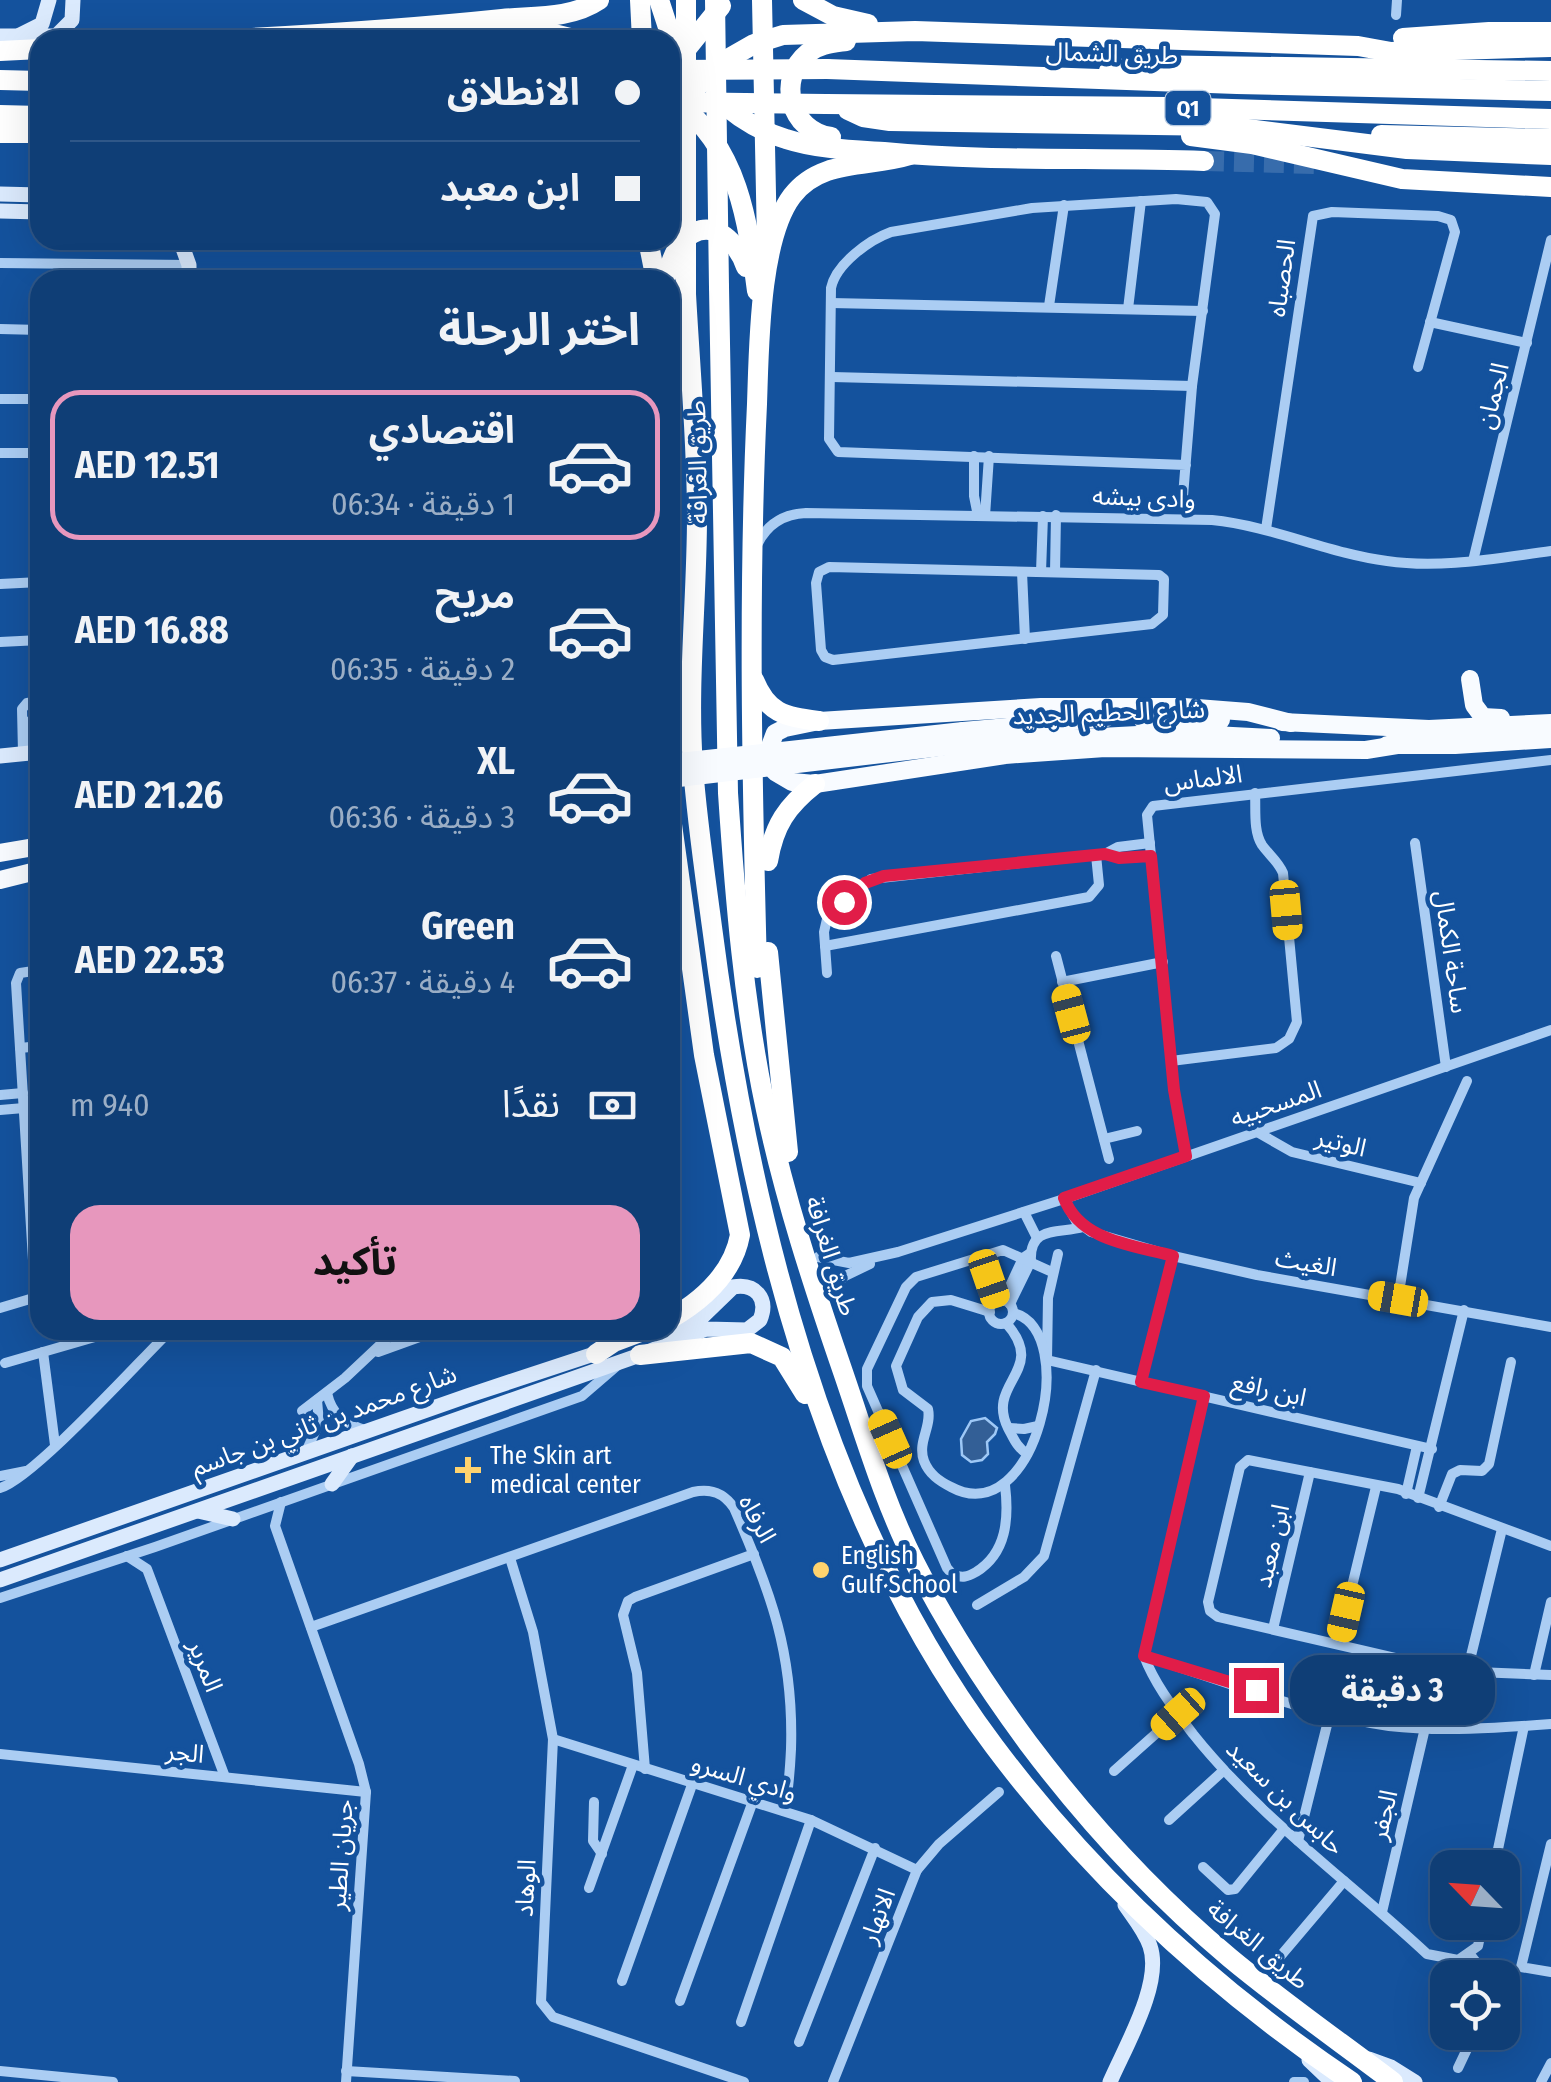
<!DOCTYPE html>
<html lang="ar">
<head>
<meta charset="utf-8">
<style>
	body { margin:0; font-family:"Fira Sans Condensed","Noto Sans Arabic",sans-serif; background:#18457b; color:#f1f3f6; direction:rtl; height:100vh; display:flex; flex-direction:column; font-size:38px; white-space:nowrap }
	* { box-sizing:border-box; margin:0 }
	p { font-size:32px; color:#9baec5 }
	.icon { flex:none; width:55px; height:55px; fill:none; stroke:currentColor; stroke-width:2; stroke-linecap:round; stroke-linejoin:round }
	.map { position:relative; flex:1; overflow:hidden; direction:ltr }
	.side { position:absolute; left:30px; top:270px; width:650px; height:1070px; display:flex; flex-direction:column; background:#0f3e76; border-radius:30px; box-shadow:0 10px 40px #0002,0 0 0 2px #2f5788; direction:rtl }
	.side>* { flex:none }
	.banner { position:absolute; left:30px; top:30px; width:650px; height:220px; border-radius:30px; box-shadow:0 10px 40px #0002,0 0 0 2px #2f5788; direction:rtl; display:grid; align-content:center; height:220px; padding:0 40px; background:#0f3e76 }
	.needle { width:65px; rotate:295deg }
	.controls { position:absolute; left:1430px; top:1850px; display:grid; gap:20px }
	.controls a { display:grid; place-items:center; width:90px; height:90px; border-radius:20px; background:#0f3e76; box-shadow:0 10px 40px #0002,0 0 0 2px #2f5788; font-size:50px }
	.end { position:absolute; width:45px; height:45px; margin:-22px; border:12px solid #e11d48; background:#fff; box-shadow:0 0 0 5px #fff }
	.from { border-radius:50% }
	.bubble { position:absolute; height:70px; border-radius:30px; background:#0f3e76; box-shadow:0 10px 40px #0002,0 0 0 2px #2f5788; font-size:32px; font-weight:700; line-height:70px; text-align:center; direction:rtl }
	.car { position:absolute; width:30px; height:60px; margin:-30px -15px; border-radius:12px; box-shadow:0 0 8px 2px #0007; background:linear-gradient(#f5c518 24%,#345 0 40%,#f5c518 0 76%,#345 0 86%,#f5c518 0) }
	.banner b { display:flex; align-items:center; gap:35px; height:95px; font-size:38px }
	.banner b+b { border-top:2px solid #2f5788 }
	.banner i { width:25px; height:25px; background:#f1f3f6 }
	ul { padding:0; list-style:none }
	li { display:flex; align-items:center; gap:30px; height:150px; margin:0 20px 15px; padding:0 20px; border:5px solid transparent; border-radius:30px }
	li div { flex:1 }
	li b { display:block; font-size:38px }
	li em { font-style:normal; font-weight:700 }
	li.current { border-color:#e797bd }
	li>.icon { width:90px; height:90px; stroke-width:1.5 }
	h2 { padding:0 40px; font-size:45px; line-height:120px }
	.pay { display:flex; align-items:center; gap:25px; height:110px; padding:0 40px; font-size:38px }
	.pay p { margin-inline-start:auto }
	.button { display:flex; gap:20px; margin-top:auto; padding:20px 40px }
	.button a { flex:1; height:115px; border-radius:30px; background:#e797bd; color:#111; font-size:40px; font-weight:700; line-height:115px; text-align:center }
	.map>svg:first-child { display:block }
</style>
</head>
<body>
<div class="map">
<svg width="1551" height="2082" viewBox="0 0 1551 2082">
	<rect width="100%" height="100%" fill="#14529d"/>
	<path fill="#335f96" stroke="#9ec8f6" stroke-width="2.5" d="M985,1418L997,1428L995,1434L987,1442L988,1454L982,1460L971,1462L962,1455L961,1439L971,1421Z"/>
	<g fill="none" stroke-linecap="round" stroke-linejoin="round">
		<path stroke="#376cac" stroke-width="20" stroke-dasharray="20 10" stroke-linecap="butt" d="M1204,161L1317,164"/>
		<g stroke="#abcdf3" stroke-width="10">
			<path d="M1396,15L1397,0"/>
			<path d="M0,263L189,265"/>
			<path d="M831,303L1203,311"/>
			<path d="M1049,306L1064,205"/>
			<path d="M1128,309L1141,201"/>
			<path d="M1430,322L1527,343"/>
			<path d="M0,329L40,330"/>
			<path d="M832,377L1192,386"/>
			<path d="M0,399H40"/>
			<path d="M0,453H40"/>
			<path d="M974,456V496L978,516"/>
			<path d="M1183,496L1192,386L1215,214L1207,202L1176,199L1032,208L891,232C869,240 836,264 831,288L829,439L838,452L1186,465"/>
			<path d="M985,516L989,456"/>
			<path d="M1266,529L1313,216L1332,212L1438,216L1451,220L1455,232L1418,367"/>
			<path d="M757,545C767,524 783,514 806,513L1212,520C1272,526 1327,553 1387,561C1441,569 1497,558 1551,551"/>
			<path d="M1473,561L1551,240"/>
			<path d="M829,567L1159,575L1164,579L1163,615L1152,624L833,660L825,657L821,650L816,583L819,572Z"/>
			<path d="M1022,572L1025,639"/>
			<path d="M1041,572L1043,516"/>
			<path d="M1055,572L1056,515"/>
			<path d="M0,584L40,582"/>
			<path d="M0,642L40,640"/>
			<path d="M24,720L30,753"/>
			<path d="M23,753L22,709L27,703L40,701"/>
			<path d="M1415,843L1446,1067"/>
			<path d="M1105,854L1126,858L1151,856"/>
			<path d="M825,946L1089,897L1099,885L1096,855"/>
			<path d="M1056,956L1109,1159"/>
			<path d="M827,973L824,932L827,919L871,879L1105,854L1118,847L1150,843"/>
			<path d="M1062,982L1163,962"/>
			<path d="M20,1048L40,1046"/>
			<path d="M1171,1061L1276,1048L1289,1039L1297,1022L1283,873C1278,861 1269,855 1262,845C1253,831 1256,809 1255,793"/>
			<path d="M0,1095L23,1093"/>
			<path d="M0,1110L24,1108"/>
			<path d="M1257,1132L1292,1152L1421,1183"/>
			<path d="M1104,1139L1137,1131"/>
			<path d="M1186,1156L1174,1090L1151,856L1147,815L1153,806L1551,760"/>
			<path d="M1064,1199L1076,1221L1091,1232L1173,1256L1257,1275L1551,1327"/>
			<path d="M1024,1212L1037,1238"/>
			<path d="M1058,1254L1048,1298L1047,1360L1432,1449"/>
			<path d="M818,1257L849,1263L898,1252L1064,1199L1551,1030"/>
			<path d="M982,1257L997,1301"/>
			<path d="M34,1276L16,983L20,973L40,970"/>
			<path d="M829,1296L843,1277L870,1264"/>
			<path d="M1398,1299L1414,1198L1467,1081"/>
			<circle cx="1001" cy="1312" r="12"/>
			<path d="M1003,1301L1023,1258L1029,1254"/>
			<path d="M1010,1304L1031,1261C1029,1225 1059,1234 1083,1227"/>
			<path d="M0,1308L40,1296"/>
			<path d="M990,1312L951,1300L932,1302L918,1317L896,1366L903,1390L928,1409C932,1427 917,1442 924,1461C929,1474 939,1481 951,1487C1036,1533 1082,1329 1013,1313"/>
			<path d="M1006,1323C1049,1371 985,1382 1008,1428C1014,1439 1016,1446 1027,1454"/>
			<path d="M43,1352L55,1445"/>
			<path d="M378,1352L439,1330"/>
			<path d="M5,1363L119,1330"/>
			<path d="M1141,1381L1173,1256"/>
			<path d="M327,1393C332,1415 344,1423 365,1430"/>
			<path d="M1204,1396L1144,1656C1155,1685 1175,1710 1193,1734C1260,1818 1349,1881 1427,1954L1458,1960L1478,1946L1483,1922"/>
			<path d="M302,1411L345,1378L396,1330"/>
			<path d="M1009,1428L1024,1429L1038,1426"/>
			<path d="M305,1454L319,1423L317,1400"/>
			<path d="M0,1476L26,1471"/>
			<path d="M1005,1485C1009,1518 1007,1553 976,1572C967,1577 963,1578 953,1575L947,1568L867,1386V1369L906,1287L916,1277L1003,1250L1052,1272"/>
			<path d="M0,1488C34,1478 139,1361 171,1330"/>
			<path d="M1406,1494L1417,1446"/>
			<path d="M1418,1498L1464,1310"/>
			<path d="M281,1502L275,1526L359,1764L366,1792L346,2082"/>
			<path d="M1439,1507L1452,1474L1460,1470L1482,1471L1489,1464L1511,1362"/>
			<path d="M1551,1546L1398,1489L1248,1460L1240,1467L1208,1602L1210,1611L1218,1617L1452,1671L1551,1675"/>
			<path d="M127,1556L147,1569L225,1777"/>
			<path d="M510,1558L533,1632L553,1739L541,2002L553,2017L744,2082"/>
			<path d="M0,1598L155,1547L582,1396L618,1365"/>
			<path d="M977,1605L1024,1577L1044,1556L1096,1370"/>
			<path d="M311,1627L693,1492C711,1488 724,1493 734,1508C771,1592 794,1655 791,1749C790,1770 789,1790 784,1811"/>
			<path d="M1273,1629L1310,1472"/>
			<path d="M1338,1644L1376,1487"/>
			<path d="M1144,1656C1223,1680 1308,1715 1389,1726C1441,1732 1498,1728 1551,1724"/>
			<path d="M1467,1672L1502,1529"/>
			<path d="M1534,1675L1551,1602"/>
			<path d="M553,1739L811,1820L917,1870"/>
			<path d="M0,1754L366,1792"/>
			<path d="M645,1769L637,1673L623,1615L628,1601L635,1597L754,1554"/>
			<path d="M1114,1771L1178,1714"/>
			<path d="M594,1802L593,1841L602,1854"/>
			<path d="M1169,1820L1223,1771"/>
			<path d="M1298,1841L1330,1713"/>
			<path d="M1551,1844L1521,1967L1551,1972"/>
			<path d="M1203,1867L1228,1890L1235,1889L1284,1829"/>
			<path d="M1494,1868L1524,1726"/>
			<path d="M589,1888L633,1765"/>
			<path d="M1382,1912L1425,1728"/>
			<path d="M1469,1953L1476,1962L1478,1978"/>
			<path d="M1278,1959L1344,1881"/>
			<path d="M622,1981L693,1782"/>
			<path d="M680,2001L753,1801"/>
			<path d="M741,2022L811,1820"/>
			<path d="M799,2042L875,1848"/>
			<path d="M1458,2068L1475,2032"/>
			<path d="M0,2071L113,2082"/>
			<path d="M346,2071L515,2081"/>
			<path d="M833,2082L917,1870L939,1844L999,1792"/>
			<path d="M1294,2082H1304"/>
			<path d="M1541,2082L1551,2063"/>
		</g>
		<g stroke="#dbeafd" stroke-width="15">
			<path d="M20,35L42,24L49,0"/>
			<path d="M0,36H56L72,20L73,0"/>
			<path d="M0,194L40,195"/>
			<path d="M0,211L40,212"/>
			<path d="M180,240L189,265V280"/>
			<path d="M0,756L40,752"/>
			<path d="M332,1484L352,1456"/>
			<path d="M198,1511L233,1519"/>
			<path d="M0,1560L467,1396L606,1350"/>
			<path d="M0,1580L640,1355L706,1329L747,1330L760,1320C769,1298 755,1283 733,1287L703,1316L670,1329"/>
			<path d="M1369,2059L1391,2067L1415,2082"/>
			<path d="M1309,2060L1332,2082"/>
			<path d="M1110,2082C1125,2047 1163,1983 1150,1946C1145,1931 1134,1918 1125,1905"/>
		</g>
		<g stroke="#f8fbff" stroke-width="18">
			<path d="M1470,679L1474,705L1483,717L1501,718"/>
			<path d="M1142,719L1221,720"/>
			<path d="M1282,722L1429,729L1551,723"/>
			<path d="M1291,723L1248,712L1184,707H1041L819,721L785,728L775,733L769,749L775,772L792,782L815,784L1005,755L1105,748L1366,750L1397,745"/>
			<path d="M963,731L1106,718"/>
			<path d="M967,744L1175,733L1271,738"/>
			<path d="M1387,745H1455L1551,739"/>
			<path d="M0,853L40,846"/>
			<path d="M0,880L40,870"/>
		</g>
		<g stroke="#fff" stroke-width="20">
			<path d="M640,0L642,40"/>
			<path d="M659,0L678,58L690,72"/>
			<path d="M762,0L767,242"/>
			<path d="M803,0L833,16L868,24"/>
			<path d="M511,29L542,31L578,40"/>
			<path d="M1403,38L1489,32H1551"/>
			<path d="M215,40C311,35 406,29 502,19C534,16 571,19 599,0"/>
			<path d="M0,51L40,49"/>
			<path d="M680,57L721,6"/>
			<path d="M827,69L1237,84L1551,91"/>
			<path d="M1109,71L1143,65L1551,71"/>
			<path d="M0,80L40,81"/>
			<path d="M715,96C735,116 759,131 786,139C817,149 851,150 884,152C990,162 1097,157 1204,161"/>
			<path d="M677,103C738,146 748,222 757,291"/>
			<path d="M826,104L1168,107L1551,119"/>
			<path d="M848,110L863,117L890,121L1224,126L1407,149L1551,155"/>
			<path d="M0,115L40,116"/>
			<path d="M670,128L691,93L719,64L754,44L783,35L915,31L1358,46L1391,52L1551,47"/>
			<path d="M0,133H40"/>
			<path d="M1381,135L1551,139"/>
			<path d="M1191,136L1252,144L1402,179L1551,187"/>
			<path d="M831,137C790,131 776,79 808,53C819,44 833,43 846,41"/>
			<path d="M648,240L656,280"/>
			<path d="M665,280C669,268 673,253 681,243C707,213 737,239 746,267"/>
			<path d="M719,287L728,793C735,898 744,1007 766,1110C785,1199 813,1285 843,1372C865,1436 884,1502 915,1563C947,1626 986,1686 1028,1743C1086,1820 1156,1896 1230,1958C1283,2002 1339,2041 1393,2082"/>
			<path d="M686,294C690,368 697,442 697,516C697,599 687,683 693,767C697,821 705,874 712,927C748,1206 822,1517 994,1746C1093,1878 1215,1990 1352,2082"/>
			<path d="M754,680C768,714 784,716 819,721"/>
			<path d="M670,810L704,1055L740,1235C733,1273 703,1300 670,1319"/>
			<path d="M768,861C774,825 787,806 815,784"/>
			<path d="M768,952L788,1152"/>
			<path d="M757,968C752,780 748,592 757,404C759,349 759,240 792,196C821,158 869,168 910,155"/>
			<path d="M596,1354L614,1342L646,1330"/>
			<path d="M640,1355L751,1343L782,1357L805,1394"/>
		</g>
		<g stroke="#f8fbff" stroke-width="18">
			<path d="M670,763L963,731"/>
			<path d="M670,779L967,744"/>
		</g>
		<g stroke="#fff" stroke-width="20">
			<path d="M686,0V294"/>
			<path d="M715,0L719,287"/>
			<path d="M670,70L827,69"/>
			<path d="M670,102L826,104"/>
		</g>
	</g>
	<g fill="none" stroke-linecap="round" stroke-linejoin="round">
		<path stroke="#e11d48" stroke-width="12" d="M844,902L865,883L884,876L1105,854L1119,858L1151,856L1174,1090L1186,1156L1064,1198C1080,1241 1133,1245 1173,1256L1141,1382L1204,1396L1144,1656L1256,1690"/>
	</g>
	<g fill="#ffd36e" stroke="#14529d" stroke-width="4">
		<path d="M463 1455h10v10h10v10h-10v10h-10v-10h-10v-10h10z"/>
		<circle cx="821" cy="1570" r="10"/>
	</g>
	<g text-anchor="middle" dominant-baseline="central" stroke-width="9" stroke-linejoin="round" paint-order="stroke">
		<rect fill="#14529d" stroke="#b8cbe2" stroke-width="2.5" x="1165.5" y="91" width="45" height="34" rx="8"/>
		<g font-size="22" font-weight="bold" fill="#fff">
			<text x="1188" y="108">Q1</text>
		</g>
		<g font-size="25" fill="#fff" stroke="#14529d">
			<text transform="translate(1112 54) rotate(2)">طريق الشمال</text>
			<text transform="translate(1282 278) rotate(-82)">الحصباه</text>
			<text transform="translate(1493 396) rotate(-76)">الجمان</text>
			<text transform="translate(698 462) rotate(-91)">طريق الغرافة</text>
			<text transform="translate(1144 498) rotate(2)">وادى بيشه</text>
			<text transform="translate(1109 713) rotate(-2)">شارع الحطيم الجديد</text>
			<text transform="translate(1203 779) rotate(-7)">الالماس</text>
			<text transform="translate(1451 952) rotate(82)">ساحة الكمال</text>
			<text transform="translate(1276 1104) rotate(-19)">المسحبيه</text>
			<text transform="translate(1341 1143) rotate(14)">الوتير</text>
			<text transform="translate(831 1256) rotate(73)">طريق الغرافة</text>
			<text transform="translate(1306 1263) rotate(10)">الغيث</text>
			<text transform="translate(1269 1390) rotate(13)">ابن رافع</text>
			<text transform="translate(324 1421) rotate(-20)">شارع محمد بن ثاني بن جاسم</text>
			<text transform="translate(757 1519) rotate(62)">الرفاه</text>
			<text transform="translate(1272 1546) rotate(-77)">ابن معبد</text>
			<text transform="translate(205 1666) rotate(69)">المرير</text>
			<text transform="translate(185 1753) rotate(6)">الجر</text>
			<text transform="translate(744 1778) rotate(17)">وادي السرو</text>
			<text transform="translate(1285 1798) rotate(44)">حابس بن سعيد</text>
			<text transform="translate(1384 1815) rotate(-77)">الجفر</text>
			<text transform="translate(341 1855) rotate(-86)">جريان الطير</text>
			<text transform="translate(526 1888) rotate(-87)">الوهاد</text>
			<text transform="translate(878 1916) rotate(-69)">الانهار</text>
			<text transform="translate(1258 1945) rotate(40)">طريق الغرافة</text>
		</g>
		<g font-size="25" fill="#fff" stroke="#14529d" text-anchor="start">
			<text x="490" y="1456">The Skin art<tspan x="490" dy="29">medical center</tspan></text>
			<text x="841" y="1556">English<tspan x="841" dy="29">Gulf School</tspan></text>
		</g>
	</g>
</svg>
<div class="controls">
<a><svg class="needle" viewBox="-14 -14 28 28"><path d="M0-13l5 13h-10z" fill="#e53935"/><path d="M0 13l5-13h-10z" fill="#9baec5"/></svg></a>
<a><svg class="icon" aria-label="locate" viewBox="0 0 24 24"><circle cx="12" cy="12" r="6"/><path d="M12 2v4M12 18v4M2 12h4M18 12h4"/></svg></a>
</div>
<i class="end from" style="left:844px;top:902px"></i>
<i class="end" style="left:1256px;top:1690px"></i>
<div class="bubble" style="left:1290px;top:1655px;width:205px">3 دقيقة</div>
<i class="car" style="left:1286px;top:910px;rotate:175deg"></i>
<i class="car" style="left:1071px;top:1014px;rotate:345deg"></i>
<i class="car" style="left:989px;top:1279px;rotate:161deg"></i>
<i class="car" style="left:1398px;top:1299px;rotate:280deg"></i>
<i class="car" style="left:890px;top:1439px;rotate:336deg"></i>
<i class="car" style="left:1346px;top:1612px;rotate:193deg"></i>
<i class="car" style="left:1178px;top:1714px;rotate:228deg"></i>
<div class="banner">
<b><i class="from"></i>الانطلاق</b>
<b><i></i>ابن معبد</b>
</div>
<section class="side">
<h2>اختر الرحلة</h2>
<ul>
<li class="current"><svg class="icon" aria-label="car" viewBox="0 0 24 24"><path d="M5 17H2v-5l4-1 3-4h7l3 4 3 1v5h-3M9 17h6M6 11h13"/><circle cx="7" cy="17" r="2"/><circle cx="17" cy="17" r="2"/></svg><div><b>اقتصادي</b><p>1 دقيقة · 06:34</p></div><em>AED 12.51</em></li>
<li><svg class="icon" aria-label="car" viewBox="0 0 24 24"><path d="M5 17H2v-5l4-1 3-4h7l3 4 3 1v5h-3M9 17h6M6 11h13"/><circle cx="7" cy="17" r="2"/><circle cx="17" cy="17" r="2"/></svg><div><b>مريح</b><p>2 دقيقة · 06:35</p></div><em>AED 16.88</em></li>
<li><svg class="icon" aria-label="car" viewBox="0 0 24 24"><path d="M5 17H2v-5l4-1 3-4h7l3 4 3 1v5h-3M9 17h6M6 11h13"/><circle cx="7" cy="17" r="2"/><circle cx="17" cy="17" r="2"/></svg><div><b>XL</b><p>3 دقيقة · 06:36</p></div><em>AED 21.26</em></li>
<li><svg class="icon" aria-label="car" viewBox="0 0 24 24"><path d="M5 17H2v-5l4-1 3-4h7l3 4 3 1v5h-3M9 17h6M6 11h13"/><circle cx="7" cy="17" r="2"/><circle cx="17" cy="17" r="2"/></svg><div><b>Green</b><p>4 دقيقة · 06:37</p></div><em>AED 22.53</em></li>
</ul>
<div class="pay"><svg class="icon" aria-label="cash" viewBox="0 0 24 24"><path d="M3 7h18v10H3z"/><circle cx="12" cy="12" r="2"/></svg>نقدًا<p>940 m</p></div>
<div class="button"><a>تأكيد</a></div>
</section>
</div>
</body>
</html>
